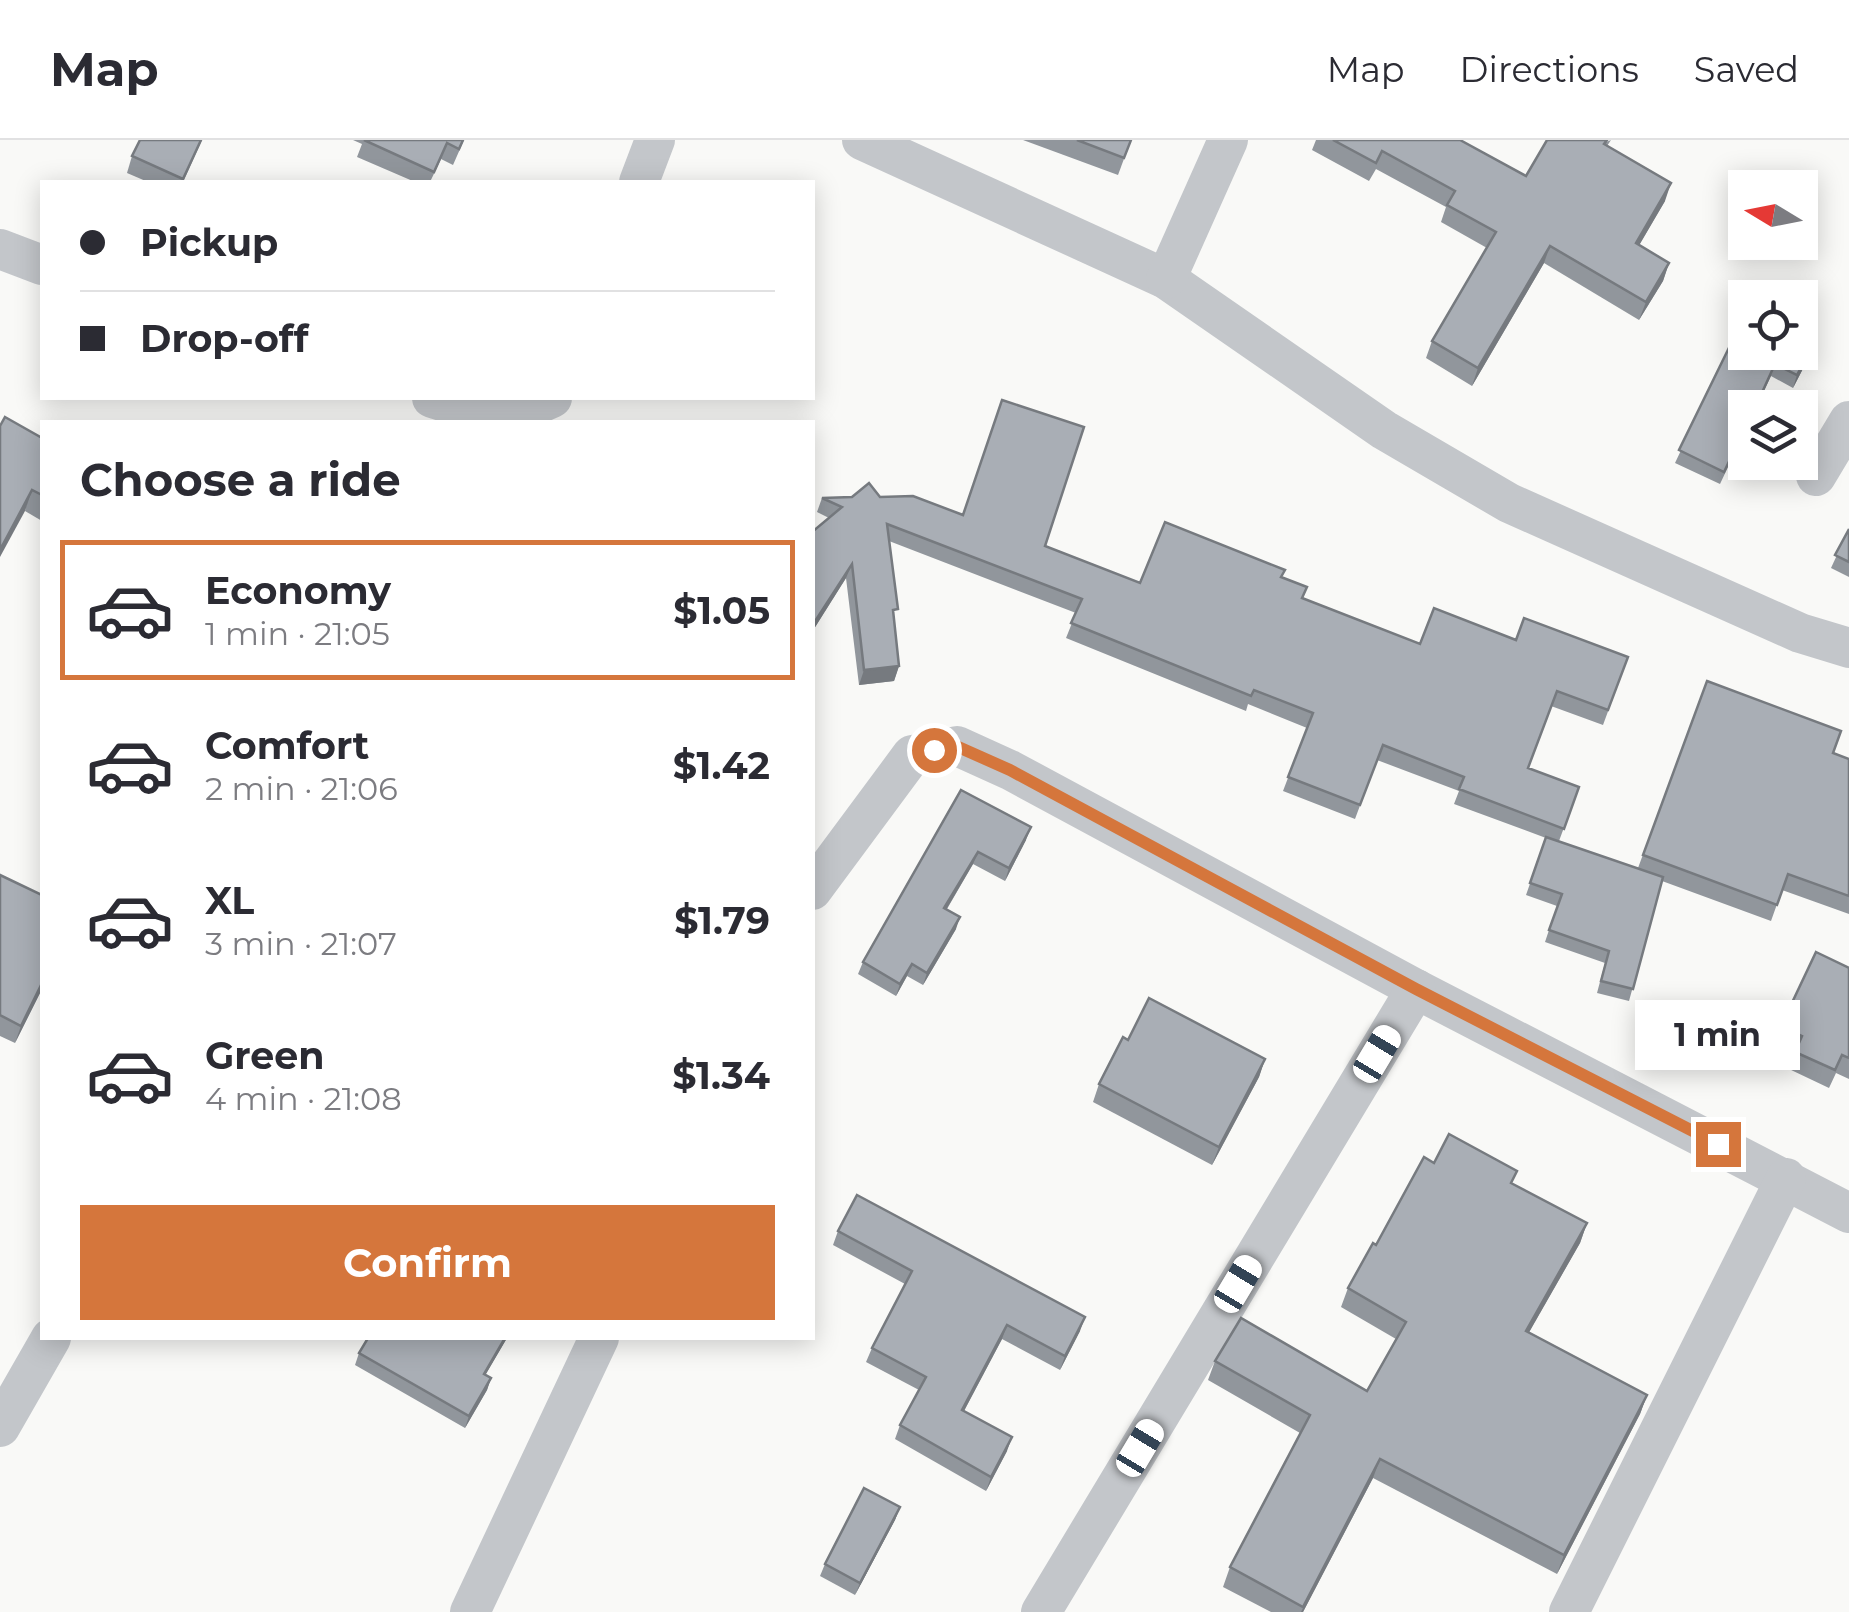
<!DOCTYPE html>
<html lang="en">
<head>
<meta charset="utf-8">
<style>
	body { margin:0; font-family:Montserrat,sans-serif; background:#f7f7f7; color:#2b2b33; height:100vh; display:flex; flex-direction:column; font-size:38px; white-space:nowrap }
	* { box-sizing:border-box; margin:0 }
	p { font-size:32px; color:#7c7c81 }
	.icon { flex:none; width:55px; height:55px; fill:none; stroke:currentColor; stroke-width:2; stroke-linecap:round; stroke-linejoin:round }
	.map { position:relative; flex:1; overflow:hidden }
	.drawer { position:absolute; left:40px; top:280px; width:775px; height:920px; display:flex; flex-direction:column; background:#fff; border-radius:0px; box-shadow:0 5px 25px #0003 }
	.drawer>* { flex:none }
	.top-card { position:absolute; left:40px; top:40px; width:775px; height:220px; border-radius:0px; box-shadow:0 5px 25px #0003; display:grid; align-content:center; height:220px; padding:0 40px; background:#fff }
	.needle { width:65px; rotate:280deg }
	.buttons { position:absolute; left:1728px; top:30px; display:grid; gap:20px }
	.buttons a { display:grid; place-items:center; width:90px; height:90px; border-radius:0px; background:#fff; box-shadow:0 5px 25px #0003; font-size:50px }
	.end { position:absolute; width:45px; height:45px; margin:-22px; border:12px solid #d5763c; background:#fff; box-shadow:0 0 0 5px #fff }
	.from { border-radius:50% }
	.bubble { position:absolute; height:70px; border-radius:0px; background:#fff; box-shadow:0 5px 25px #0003; font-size:32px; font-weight:700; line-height:70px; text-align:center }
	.car { position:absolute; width:30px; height:60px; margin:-30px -15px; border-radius:12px; box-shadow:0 0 8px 2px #0007; background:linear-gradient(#fff 24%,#345 0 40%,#fff 0 76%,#345 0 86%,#fff 0) }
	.top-card b { display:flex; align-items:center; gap:35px; height:95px; font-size:38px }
	.top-card b+b { border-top:2px solid #e1e1e2 }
	.top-card i { width:25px; height:25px; background:#2b2b33 }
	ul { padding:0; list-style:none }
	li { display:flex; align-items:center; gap:30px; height:140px; margin:0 20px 15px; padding:0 20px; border:5px solid transparent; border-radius:0px }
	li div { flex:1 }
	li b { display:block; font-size:38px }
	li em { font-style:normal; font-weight:700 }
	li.selected { border-color:#d5763c }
	li>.icon { width:90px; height:90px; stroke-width:1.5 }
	h2 { padding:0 40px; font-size:45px; line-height:120px }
	.button { display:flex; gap:20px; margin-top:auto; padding:20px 40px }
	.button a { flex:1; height:115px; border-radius:0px; background:#d5763c; color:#fff; font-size:40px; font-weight:700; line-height:115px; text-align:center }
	header { display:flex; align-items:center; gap:60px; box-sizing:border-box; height:140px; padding:0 50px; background:#fff; border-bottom:2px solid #e1e1e2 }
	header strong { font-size:48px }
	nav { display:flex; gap:55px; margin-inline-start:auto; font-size:35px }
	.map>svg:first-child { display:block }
</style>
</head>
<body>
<header>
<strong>Map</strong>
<nav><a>Map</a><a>Directions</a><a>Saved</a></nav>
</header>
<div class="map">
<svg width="1849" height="1472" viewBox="0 0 1849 1472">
	<rect width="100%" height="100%" fill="#f9f9f7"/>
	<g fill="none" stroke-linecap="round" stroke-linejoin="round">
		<g stroke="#c3c6ca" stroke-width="40">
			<path d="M862,0L1166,139L1384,290L1509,363L1800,493L1849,508"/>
			<path d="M639,42L655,0"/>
			<path d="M0,109L42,125"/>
			<path d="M1166,139L1228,0"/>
			<path d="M432,258L502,280L552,258"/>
			<path d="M1816,336L1849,281"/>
			<path d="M812,750L912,615L957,606L1010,630L1416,849L1849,1073"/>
			<path d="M0,1287L51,1198"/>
			<path d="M470,1472L599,1198"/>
			<path d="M1041,1472L1416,849"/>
			<path d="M1569,1472L1786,1038"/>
		</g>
	</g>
	<g fill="#91969c">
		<path d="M202,0L183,42H148L127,33L132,16Z"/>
		<path d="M353,0H464L453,25L441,19L430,42H415L357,17L362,4Z"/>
		<path d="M1023,0H1131L1118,35Z"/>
		<path d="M1316,0H1460L1526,36L1611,0L1607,6L1665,61L1639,105L1669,123L1663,141L1639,180L1544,123L1472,246L1426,218L1432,201L1487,108L1441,82L1446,67L1376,29L1369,41L1312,10Z"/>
		<path d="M1745,175L1814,203L1810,215L1793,248L1771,236L1720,344L1675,323Z"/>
		<path d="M42,298V381L25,371Z"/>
		<path d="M880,357L1045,406L1140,443L1282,438L1302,458L1420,504L1516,500L1628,517L1603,585L1551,566L1528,628L1579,647L1559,701L1638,728L1707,541L1833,613L1849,619V774L1782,750L1771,781L1662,741L1629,861L1597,853L1605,823L1545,802L1557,766L1526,755L1546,698L1454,664L1459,651L1377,620L1355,679L1283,651L1307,588L1248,564L1246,571L1066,498L1076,473L889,401L894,480L899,526L894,541L859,545L846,438L812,492V392L829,378L817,372L822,358Z"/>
		<path d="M1849,389V437L1831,428Z"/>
		<path d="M961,650L1026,700L1005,741L973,724L947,769L956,789L923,845L907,836L896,856L858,834L863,822Z"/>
		<path d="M0,735L42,755V852L41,851L15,903L0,896Z"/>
		<path d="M1849,828V939L1836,933L1829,948L1789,929L1795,914L1775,904L1781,886Z"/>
		<path d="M1128,900L1265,919L1259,937L1212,1025L1093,962L1099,944Z"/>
		<path d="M1434,1023L1513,1044L1587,1083L1580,1103L1529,1192L1647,1255L1640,1274L1557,1434L1373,1338L1303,1472H1271L1223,1447L1230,1427L1300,1293L1208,1240L1215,1221L1367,1251L1396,1199L1341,1167L1348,1148Z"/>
		<path d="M838,1091L1080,1191L1060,1230L1002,1199L964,1271L1007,1311L986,1351L895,1299L900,1285L919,1250L866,1222L872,1208L905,1144L833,1105Z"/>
		<path d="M507,1198L485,1235L491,1238L487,1250L465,1288L355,1225L359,1213Z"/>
		<path d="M900,1367L895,1380L855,1455L820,1436L825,1424Z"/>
	</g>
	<g fill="#767a7f">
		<path d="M1671,43L1665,61L1630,121L1636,103Z"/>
		<path d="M1550,106L1544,123L1472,246L1478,228Z"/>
		<path d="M1669,123L1663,141L1639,180L1646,162Z"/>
		<path d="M1814,203L1810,215L1793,248L1797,235Z"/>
		<path d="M32,350L25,371L0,417V410Z"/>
		<path d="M852,424L846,438L812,492V486Z"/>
		<path d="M899,526L894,541L859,545L864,530Z"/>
		<path d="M1031,687L1026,700L1005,741L1009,728Z"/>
		<path d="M978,712L973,724L940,780L944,768Z"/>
		<path d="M960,777L956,789L923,845L927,833Z"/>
		<path d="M912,824L907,836L896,856L900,844Z"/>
		<path d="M42,843L41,851L15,903L21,886Z"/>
		<path d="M1265,919L1259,937L1212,1025L1219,1007Z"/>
		<path d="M1587,1083L1580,1103L1519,1210L1526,1191Z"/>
		<path d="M1085,1177L1080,1191L1060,1230L1065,1216Z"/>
		<path d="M1007,1185L1002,1199L957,1284L962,1270Z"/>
		<path d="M505,1198H507L479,1246L484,1234Z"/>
		<path d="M491,1238L487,1250L465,1288L469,1276Z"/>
		<path d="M1647,1255L1640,1274L1557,1434L1564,1415Z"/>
		<path d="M1012,1297L1007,1311L986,1351L991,1337Z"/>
		<path d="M1380,1319L1373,1338L1303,1472H1301Z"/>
		<path d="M900,1367L895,1380L855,1455L860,1443Z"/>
	</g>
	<g fill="#a9aeb5" stroke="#767a7f" stroke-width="2.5">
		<path d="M140,0H201L183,39L132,16Z"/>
		<path d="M364,0H463L459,9L447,3L434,32Z"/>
		<path d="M1077,0H1131L1124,18Z"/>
		<path d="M1333,0H1460L1526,36L1547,0H1607L1604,4L1671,43L1636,103L1669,123L1646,162L1550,106L1478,228L1432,201L1496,92L1447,65L1455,51L1382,11L1376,23Z"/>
		<path d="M1745,175V212H1800V195L1814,203L1797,235L1775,224L1755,268H1745V288L1724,332L1679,310Z"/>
		<path d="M1002,260L1084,287L1045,406L1140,443L1165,382L1285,430L1281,437L1307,447L1302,458L1420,504L1434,468L1516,500L1524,478L1628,517L1608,570L1557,551L1528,628L1579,647L1564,689L1459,649L1464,637L1383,605L1360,665L1288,637L1313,573L1254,550L1251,556L1071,483L1082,459L887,384L898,469L893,470L899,526L864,530L852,424L812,486V392L842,367L822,358L852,357L869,343L880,357L913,356L963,375Z"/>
		<path d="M5,277L42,298V355L32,350L0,410V286Z"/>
		<path d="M1849,389V422L1835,415Z"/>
		<path d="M1707,541L1841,591L1833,613L1849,619V756L1788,734L1777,765L1643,715Z"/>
		<path d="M961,650L1031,687L1009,728L978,712L944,768L960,777L927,833L912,824L900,844L863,822Z"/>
		<path d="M1546,697L1663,737L1633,849L1601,841L1609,811L1549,790L1562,754L1530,743Z"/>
		<path d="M0,735L42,755V843L21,886L0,875Z"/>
		<path d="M1816,812L1849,828V918L1842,915L1835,930L1795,912L1802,896L1781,886Z"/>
		<path d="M1149,858L1265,919L1219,1007L1099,944L1123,897L1128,900Z"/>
		<path d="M1449,994L1517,1031L1511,1043L1587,1083L1526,1191L1647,1255L1564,1415L1380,1319L1303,1467L1230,1427L1310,1275L1215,1221L1241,1178L1367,1251L1406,1182L1348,1148L1373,1103L1376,1105L1424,1017L1434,1023Z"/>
		<path d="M857,1055L1085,1177L1065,1216L1007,1185L962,1270L1012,1297L991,1337L900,1285L926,1237L872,1208L912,1131L838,1091Z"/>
		<path d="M368,1198H505L484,1234L491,1238L469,1276L359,1213Z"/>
		<path d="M864,1348L900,1367L860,1443L825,1424Z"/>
	</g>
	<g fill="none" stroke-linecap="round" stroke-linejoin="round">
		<path stroke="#d5763c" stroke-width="12" d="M934,610L956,606L1010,630L1416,849L1718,1004"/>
	</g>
</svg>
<div class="buttons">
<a><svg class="needle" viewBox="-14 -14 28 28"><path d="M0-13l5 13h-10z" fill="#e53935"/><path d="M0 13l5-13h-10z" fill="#7c7c81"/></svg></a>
<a><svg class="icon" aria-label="locate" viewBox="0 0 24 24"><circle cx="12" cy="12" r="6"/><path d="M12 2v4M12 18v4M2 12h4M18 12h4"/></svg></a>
<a><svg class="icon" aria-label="layers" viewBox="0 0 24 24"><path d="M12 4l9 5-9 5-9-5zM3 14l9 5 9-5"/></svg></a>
</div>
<i class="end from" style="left:934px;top:610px"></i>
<i class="end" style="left:1718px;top:1004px"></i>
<div class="bubble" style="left:1635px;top:860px;width:165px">1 min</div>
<i class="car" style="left:1377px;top:914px;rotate:31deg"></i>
<i class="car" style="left:1238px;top:1144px;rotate:31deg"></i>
<i class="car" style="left:1140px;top:1308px;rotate:31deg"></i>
<div class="top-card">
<b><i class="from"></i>Pickup</b>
<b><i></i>Drop-off</b>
</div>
<section class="drawer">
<h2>Choose a ride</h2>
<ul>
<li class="selected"><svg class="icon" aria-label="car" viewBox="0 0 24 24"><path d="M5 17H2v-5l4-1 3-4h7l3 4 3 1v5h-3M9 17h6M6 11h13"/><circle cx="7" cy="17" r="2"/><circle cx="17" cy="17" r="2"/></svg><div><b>Economy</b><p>1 min · 21:05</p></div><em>$1.05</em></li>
<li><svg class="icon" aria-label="car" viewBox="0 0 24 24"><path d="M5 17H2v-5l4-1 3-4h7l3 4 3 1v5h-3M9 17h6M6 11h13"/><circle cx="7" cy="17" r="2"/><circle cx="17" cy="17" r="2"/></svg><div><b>Comfort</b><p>2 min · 21:06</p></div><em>$1.42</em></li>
<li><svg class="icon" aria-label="car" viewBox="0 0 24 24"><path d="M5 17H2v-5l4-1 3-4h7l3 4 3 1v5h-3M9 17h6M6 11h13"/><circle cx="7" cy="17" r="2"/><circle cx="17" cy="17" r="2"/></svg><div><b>XL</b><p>3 min · 21:07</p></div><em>$1.79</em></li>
<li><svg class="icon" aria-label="car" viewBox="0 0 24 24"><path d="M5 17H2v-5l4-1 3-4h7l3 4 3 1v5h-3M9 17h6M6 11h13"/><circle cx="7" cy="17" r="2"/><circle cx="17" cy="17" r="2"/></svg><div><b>Green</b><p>4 min · 21:08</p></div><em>$1.34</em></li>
</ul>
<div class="button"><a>Confirm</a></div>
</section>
</div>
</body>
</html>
